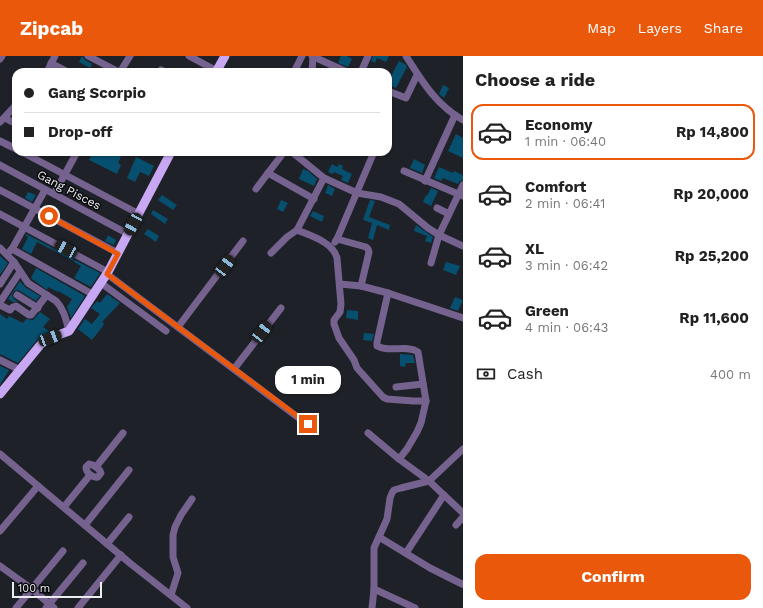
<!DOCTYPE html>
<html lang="en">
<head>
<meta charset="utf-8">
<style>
	body { margin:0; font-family:"Work Sans",sans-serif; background:#f2f2f2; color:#222; height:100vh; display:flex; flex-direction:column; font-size:15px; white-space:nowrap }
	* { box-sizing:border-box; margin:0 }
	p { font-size:13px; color:#767676 }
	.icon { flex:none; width:22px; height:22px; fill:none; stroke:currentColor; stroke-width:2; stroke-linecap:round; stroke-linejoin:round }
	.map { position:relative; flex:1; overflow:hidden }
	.panel { display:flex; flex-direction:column; background:#fff; width:300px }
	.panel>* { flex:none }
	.banner { position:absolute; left:12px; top:12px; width:380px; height:88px; border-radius:12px; box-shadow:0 1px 3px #0004; display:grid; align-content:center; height:88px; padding:0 12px; background:#fff }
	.scale { position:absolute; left:12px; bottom:10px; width:90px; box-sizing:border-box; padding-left:4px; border:2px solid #ebedf1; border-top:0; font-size:11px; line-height:14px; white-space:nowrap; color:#ebedf1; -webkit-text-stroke:3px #090a0d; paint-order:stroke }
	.end { position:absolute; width:18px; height:18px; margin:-9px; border:5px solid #ea580c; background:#fff; box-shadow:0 0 0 2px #fff }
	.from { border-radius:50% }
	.bubble { position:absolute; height:28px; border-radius:12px; background:#fff; box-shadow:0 1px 3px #0004; font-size:13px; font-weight:700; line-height:28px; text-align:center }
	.car { position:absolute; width:12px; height:24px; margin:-12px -6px; border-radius:5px; box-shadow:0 0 3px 1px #0007; background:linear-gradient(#222 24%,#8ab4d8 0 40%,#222 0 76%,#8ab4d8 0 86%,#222 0) }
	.banner b { display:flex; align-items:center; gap:14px; height:38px; font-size:15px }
	.banner b+b { border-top:1px solid #e0e0e0 }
	.banner i { width:10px; height:10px; background:#222 }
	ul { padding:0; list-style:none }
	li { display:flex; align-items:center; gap:12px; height:56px; margin:0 8px 6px; padding:0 4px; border:2px solid transparent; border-radius:12px }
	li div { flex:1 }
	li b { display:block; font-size:15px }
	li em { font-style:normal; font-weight:700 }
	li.active { border-color:#ea580c }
	li>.icon { width:36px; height:36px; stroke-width:1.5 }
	h2 { padding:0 12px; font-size:18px; line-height:48px }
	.pay { display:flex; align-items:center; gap:10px; height:44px; padding:0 12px; font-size:15px }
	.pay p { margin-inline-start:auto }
	.cta { display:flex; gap:8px; margin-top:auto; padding:8px 12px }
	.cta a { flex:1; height:46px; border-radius:12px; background:#ea580c; color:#fff; font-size:16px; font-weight:700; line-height:46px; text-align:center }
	header { display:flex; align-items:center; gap:24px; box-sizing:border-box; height:56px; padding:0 20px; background:#ea580c; color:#fff }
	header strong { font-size:19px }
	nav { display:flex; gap:22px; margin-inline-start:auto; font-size:14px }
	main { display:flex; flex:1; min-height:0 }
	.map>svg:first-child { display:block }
</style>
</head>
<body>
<header>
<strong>Zipcab</strong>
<nav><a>Map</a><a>Layers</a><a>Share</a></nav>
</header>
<main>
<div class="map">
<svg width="463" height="552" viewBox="0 0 463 552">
	<rect width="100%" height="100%" fill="#1e2127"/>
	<g fill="#064f6f">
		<path d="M82,0L85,4L92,8L90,12L79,6Z"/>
		<path d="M341,0H347L352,3L348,11L338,7Z"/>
		<path d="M373,0H389L386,6L377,2L375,7L371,5Z"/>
		<path d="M399,5L405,8L407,11L396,32L388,28V26Z"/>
		<path d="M443,29L449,32L444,42L439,38Z"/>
		<path d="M456,78L463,82V102L448,95Z"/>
		<path d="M93,96H118L122,98L118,107L121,109L117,118L89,104Z"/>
		<path d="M136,101L154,110L149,120L140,116L135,126L127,122Z"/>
		<path d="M414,103L425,109L422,117L410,112Z"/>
		<path d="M332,108L337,111L339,108L343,110L342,113L352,118L348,127L341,124L343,120L334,116L333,118L328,116Z"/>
		<path d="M439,111L453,117L454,115L463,119V124L460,125L458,128L443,122L441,125L434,122Z"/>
		<path d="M303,113L308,115L317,123L314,130L299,123Z"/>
		<path d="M328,129L335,133L332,140L325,137Z"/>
		<path d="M431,132L438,135L431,150L423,146L426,139L427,140Z"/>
		<path d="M28,136L36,139L32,146L25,142Z"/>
		<path d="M162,139L177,149L173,154L158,144Z"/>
		<path d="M281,144L288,147L283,156L277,153Z"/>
		<path d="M370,144L375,145L369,161L390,169L389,174L377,169L373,184L368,182L372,167L363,164Z"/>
		<path d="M153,154L168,163L165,168L151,158Z"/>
		<path d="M313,155L324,160L322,166L310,160Z"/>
		<path d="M416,169L433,181L431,187L425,185L427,180L414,175Z"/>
		<path d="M148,173L159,180L156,186L144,178Z"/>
		<path d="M26,178L74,203L73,205L37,186L31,198L22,193L28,181L25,179Z"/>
		<path d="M108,179L116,184L114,189L105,185Z"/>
		<path d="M0,200L8,207L0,219Z"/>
		<path d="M75,204L100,217L91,231L74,222L81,210L74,206Z"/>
		<path d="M446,206L460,210L456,219L443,214Z"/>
		<path d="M36,212L85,240L71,262L67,251L72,243L58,235V236L48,231L47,234L32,223L31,222Z"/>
		<path d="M20,225L25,231L40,240L36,245L18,234L14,235L12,239L14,243L18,246H13L8,243Z"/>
		<path d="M107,238L120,247L102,266L104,267L103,270L92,284L78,273L85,263L92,268L100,258L91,252L97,245L100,247Z"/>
		<path d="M455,241L463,244L458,255L450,252Z"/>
		<path d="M347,254L358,255V264L346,262Z"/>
		<path d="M40,256L50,263L43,271L49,275L48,276L37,284L18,307L0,298V258L7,263L9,260L23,267L26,263L33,264Z"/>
		<path d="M364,277L374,278L372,285L363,284Z"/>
		<path d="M400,298L413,299L415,307H406L405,311L400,310Z"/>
		<path d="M0,310L9,314L0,329Z"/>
	</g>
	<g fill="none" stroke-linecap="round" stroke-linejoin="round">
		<g stroke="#75628f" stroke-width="7">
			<path d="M88,0L119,16"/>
			<path d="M189,0L217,15"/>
			<path d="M312,0L347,16"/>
			<path d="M406,0C422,25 436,49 463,64"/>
			<path d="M0,3L2,0"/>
			<path d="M51,7L68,16"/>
			<path d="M161,14L165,16"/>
			<path d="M47,16L55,0"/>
			<path d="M120,16L130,0"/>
			<path d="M294,16L302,0"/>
			<path d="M312,16L313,0"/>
			<path d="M361,16L368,0"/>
			<path d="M388,35L406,42L417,19"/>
			<path d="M5,62L16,68"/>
			<path d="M0,66L16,49"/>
			<path d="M0,85L16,93"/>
			<path d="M22,96L139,158"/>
			<path d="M292,96L324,122L357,137L381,141L399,148L428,172L439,179L463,190"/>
			<path d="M0,109L128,178"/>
			<path d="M404,115L463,140"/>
			<path d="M268,117L314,143"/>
			<path d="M425,125L455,59"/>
			<path d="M256,133L284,96"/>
			<path d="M0,134L118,197"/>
			<path d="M54,138L77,96"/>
			<path d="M437,152L449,158"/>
			<path d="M0,158L108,216"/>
			<path d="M297,174L324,122"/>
			<path d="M337,183L374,96"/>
			<path d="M335,186L337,183L366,191L368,193L369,196L361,230"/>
			<path d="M0,192L14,206L28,227L56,245C64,253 66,264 69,275"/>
			<path d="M12,193L94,239"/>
			<path d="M10,195L12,193L45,134"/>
			<path d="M271,197L287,181L297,174C311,180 333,186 337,202L341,248L340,256L334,264V268L339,282L354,304L357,312L383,341L387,343L413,345H426"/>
			<path d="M431,207L439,179L463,129"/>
			<path d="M107,218L308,369"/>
			<path d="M101,227L166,275"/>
			<path d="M0,228L14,206"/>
			<path d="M340,228L361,230L388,237L463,262"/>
			<path d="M388,237L377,286V290C389,297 407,288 418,296L426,345L421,367L417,376L407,393L399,403"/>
			<path d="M17,239L38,252"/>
			<path d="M0,246L20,216"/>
			<path d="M0,249L10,254L13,251L16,250L29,259H31L47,239"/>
			<path d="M178,271L243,185"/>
			<path d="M0,304L20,314"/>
			<path d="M234,313L281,252"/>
			<path d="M396,331L423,328"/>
			<path d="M368,377L399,403L429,425L463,457"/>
			<path d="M0,398L131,508L187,552"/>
			<path d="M89,408C94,409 99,412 101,417L98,421C93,422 86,417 86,411Z"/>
			<path d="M96,411L123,377"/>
			<path d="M64,451L90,419"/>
			<path d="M85,469L129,414"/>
			<path d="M456,469L463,461"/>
			<path d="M0,475L38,430"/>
			<path d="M379,481L430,512L462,528"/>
			<path d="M107,488L129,461"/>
			<path d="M406,497L444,439"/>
			<path d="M0,510L32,533L54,552"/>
			<path d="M374,533L415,552"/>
			<path d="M171,539L178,517L173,501V479L175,471L181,459L192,443"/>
			<path d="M16,552L63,495"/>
			<path d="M46,552L83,507"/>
			<path d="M78,552L121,499"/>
			<path d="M372,552L374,533V492L387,463L390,442L392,437L394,434L401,432L429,425L463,393"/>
		</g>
		<g stroke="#c8a7f3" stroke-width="9">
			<path d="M216,16L225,0"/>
			<path d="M0,338L41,288L50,282L69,275L108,216L171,96"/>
		</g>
	</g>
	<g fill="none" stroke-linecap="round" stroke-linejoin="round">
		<path stroke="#ea580c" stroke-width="5" d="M49,160L118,198L107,218L308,368"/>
	</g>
	<g text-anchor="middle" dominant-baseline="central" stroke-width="3" stroke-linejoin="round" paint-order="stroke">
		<g font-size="12" fill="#ebedf1" stroke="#090a0d">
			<text transform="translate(69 134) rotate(28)">Gang Pisces</text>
		</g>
	</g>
</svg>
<div class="scale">100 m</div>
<i class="end from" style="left:49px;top:160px"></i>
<i class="end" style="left:308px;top:368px"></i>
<div class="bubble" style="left:275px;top:310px;width:66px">1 min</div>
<i class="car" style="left:133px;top:168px;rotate:209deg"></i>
<i class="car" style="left:66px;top:193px;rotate:298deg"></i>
<i class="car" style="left:225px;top:210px;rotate:37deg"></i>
<i class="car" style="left:262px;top:276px;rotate:38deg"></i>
<i class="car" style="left:50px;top:282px;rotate:69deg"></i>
<div class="banner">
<b><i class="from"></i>Gang Scorpio</b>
<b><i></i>Drop-off</b>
</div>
</div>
<section class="panel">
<h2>Choose a ride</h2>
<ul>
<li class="active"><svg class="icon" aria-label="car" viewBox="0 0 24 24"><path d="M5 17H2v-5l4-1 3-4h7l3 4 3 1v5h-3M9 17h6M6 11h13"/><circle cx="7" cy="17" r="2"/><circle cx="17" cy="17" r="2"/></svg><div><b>Economy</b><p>1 min · 06:40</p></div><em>Rp 14,800</em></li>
<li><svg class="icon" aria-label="car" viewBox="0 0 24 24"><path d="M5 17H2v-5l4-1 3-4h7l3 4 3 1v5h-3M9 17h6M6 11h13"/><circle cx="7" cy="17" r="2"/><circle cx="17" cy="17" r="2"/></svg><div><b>Comfort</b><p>2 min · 06:41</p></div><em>Rp 20,000</em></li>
<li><svg class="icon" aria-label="car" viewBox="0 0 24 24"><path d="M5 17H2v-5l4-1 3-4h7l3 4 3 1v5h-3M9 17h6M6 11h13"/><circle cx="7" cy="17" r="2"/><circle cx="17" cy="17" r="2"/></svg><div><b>XL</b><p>3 min · 06:42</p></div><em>Rp 25,200</em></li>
<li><svg class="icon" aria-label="car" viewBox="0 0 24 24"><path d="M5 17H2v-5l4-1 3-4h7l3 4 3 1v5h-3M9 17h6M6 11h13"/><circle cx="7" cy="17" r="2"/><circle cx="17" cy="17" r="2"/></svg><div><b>Green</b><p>4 min · 06:43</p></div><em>Rp 11,600</em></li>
</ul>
<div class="pay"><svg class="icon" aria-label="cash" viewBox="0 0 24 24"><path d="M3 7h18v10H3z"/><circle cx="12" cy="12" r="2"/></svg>Cash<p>400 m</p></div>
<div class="cta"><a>Confirm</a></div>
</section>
</main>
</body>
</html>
